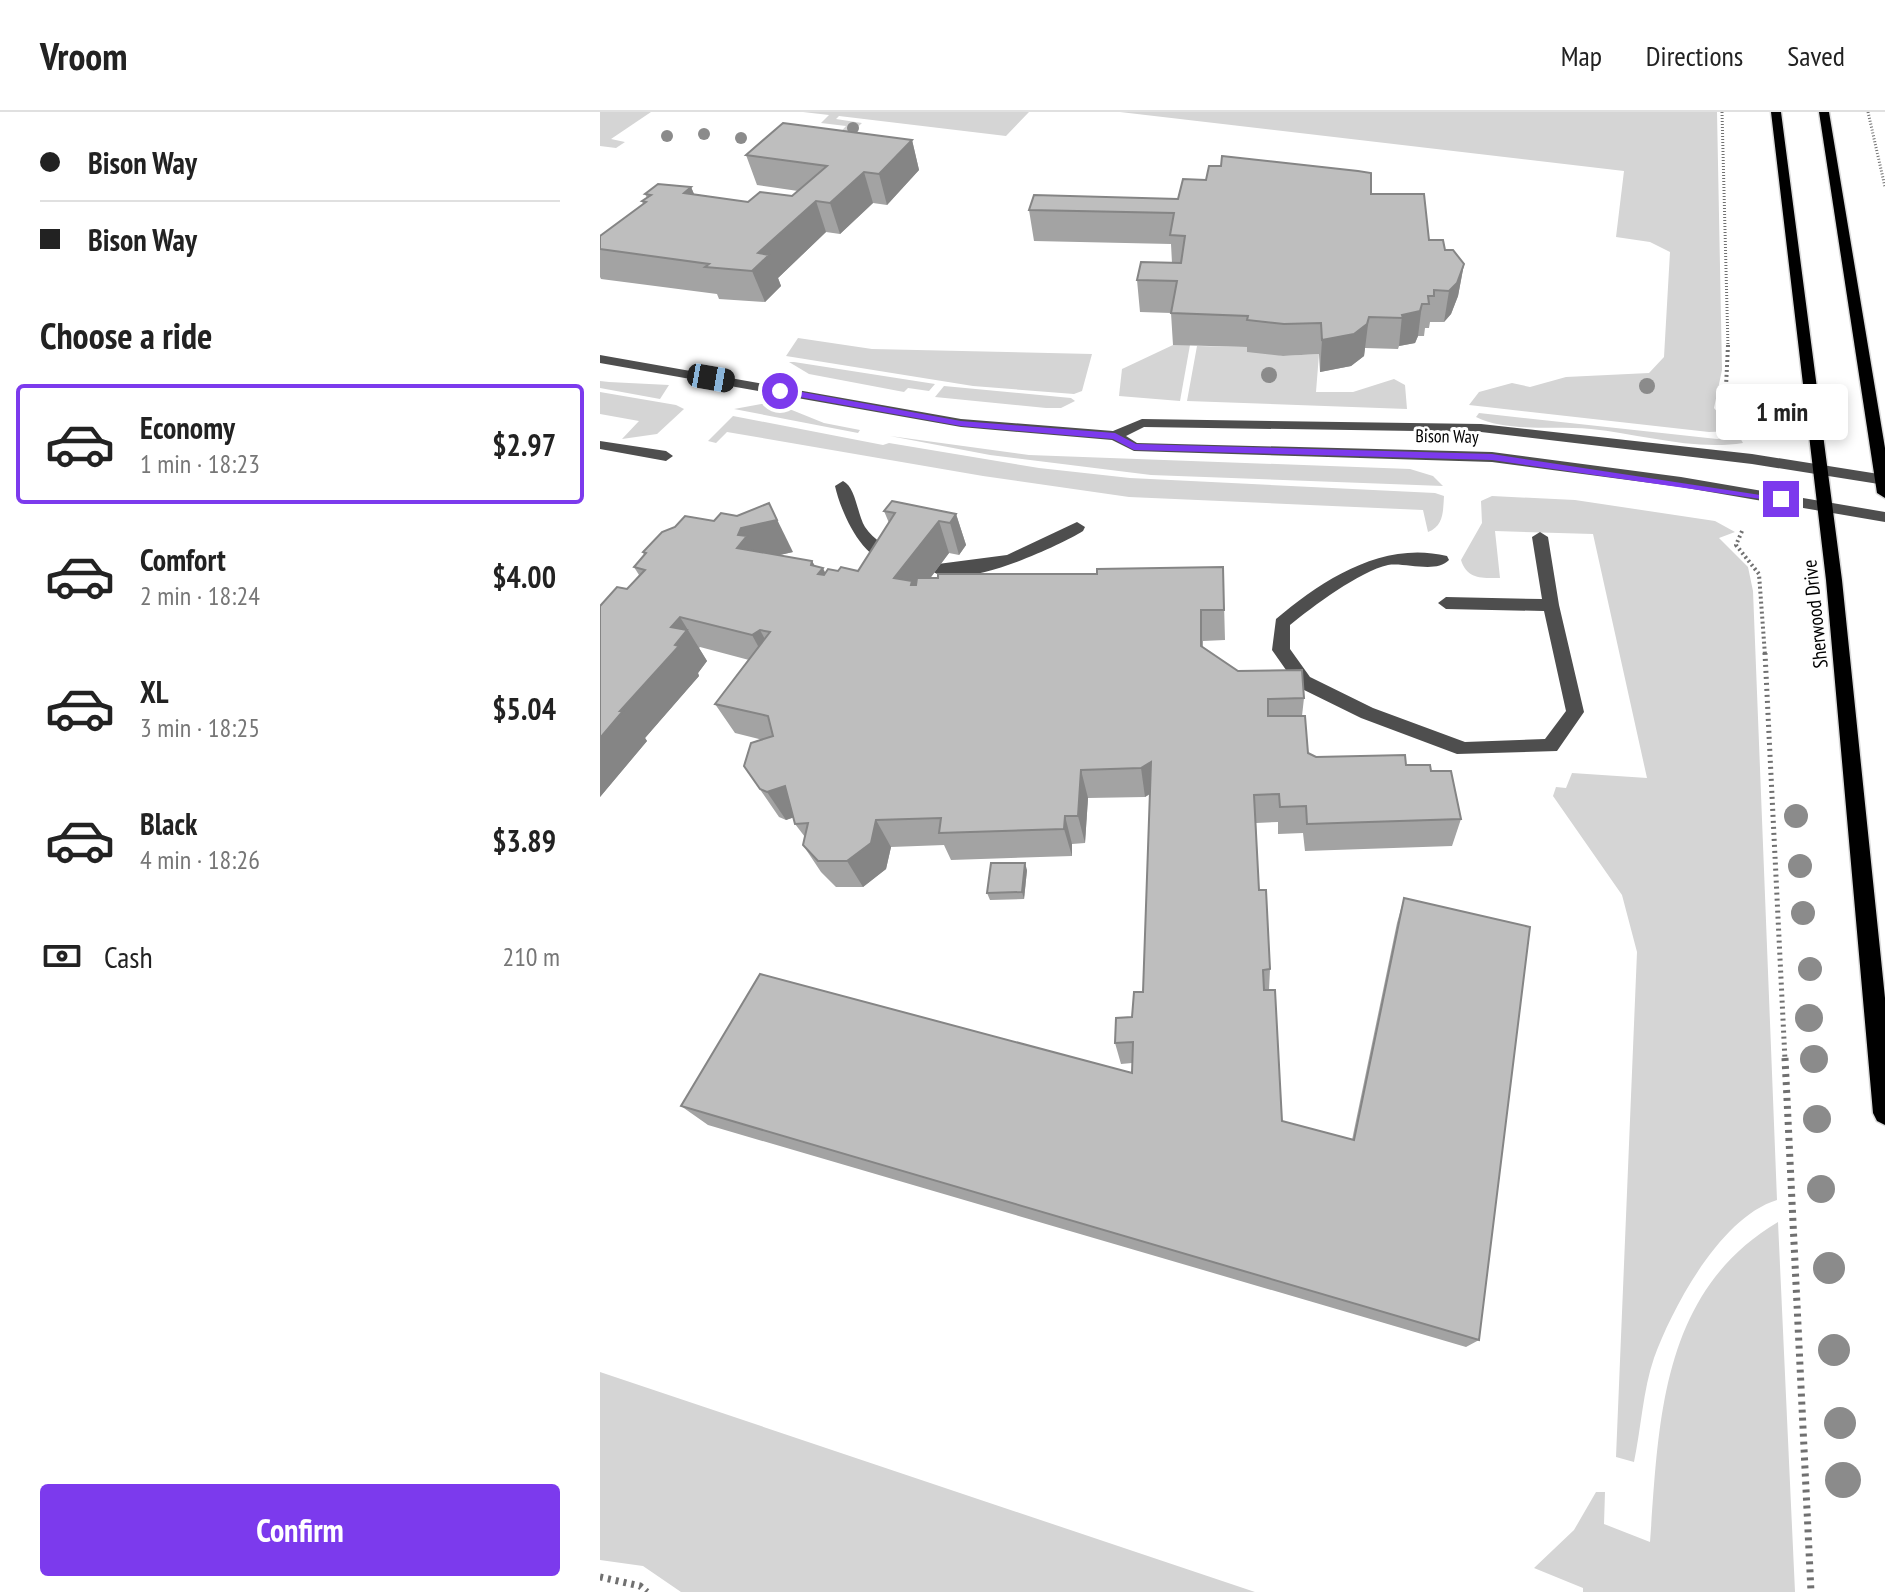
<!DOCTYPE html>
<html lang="en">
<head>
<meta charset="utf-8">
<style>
	body { margin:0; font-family:"PT Sans Narrow",sans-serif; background:#f6f6f6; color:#222; height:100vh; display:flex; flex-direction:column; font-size:30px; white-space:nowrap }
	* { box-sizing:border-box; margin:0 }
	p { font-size:26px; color:#767676 }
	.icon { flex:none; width:44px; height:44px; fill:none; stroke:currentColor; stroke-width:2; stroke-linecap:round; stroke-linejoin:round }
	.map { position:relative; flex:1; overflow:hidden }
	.details { display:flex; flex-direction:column; background:#fff; width:600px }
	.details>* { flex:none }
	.top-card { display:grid; align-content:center; height:176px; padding:0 40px; background:#fff }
	.end { position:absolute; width:36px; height:36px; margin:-18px; border:10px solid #7c3aed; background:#fff; box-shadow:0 0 0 4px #fff }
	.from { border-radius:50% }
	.bubble { position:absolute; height:56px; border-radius:8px; background:#fff; box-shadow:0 4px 12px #0003; font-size:26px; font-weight:700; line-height:56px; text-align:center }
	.car { position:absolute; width:24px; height:48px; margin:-24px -12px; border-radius:10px; box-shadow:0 0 6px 2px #0007; background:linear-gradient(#222 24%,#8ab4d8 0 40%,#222 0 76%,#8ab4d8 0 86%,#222 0) }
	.top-card b { display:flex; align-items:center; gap:28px; height:76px; font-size:30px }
	.top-card b+b { border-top:2px solid #e0e0e0 }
	.top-card i { width:20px; height:20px; background:#222 }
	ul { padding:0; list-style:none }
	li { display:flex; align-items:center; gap:24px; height:120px; margin:0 16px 12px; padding:0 24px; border:4px solid transparent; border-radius:8px }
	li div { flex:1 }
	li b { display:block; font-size:30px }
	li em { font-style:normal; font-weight:700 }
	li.selected { border-color:#7c3aed }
	li>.icon { width:72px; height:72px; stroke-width:1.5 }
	h2 { padding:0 40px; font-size:36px; line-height:96px }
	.pay { display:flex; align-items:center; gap:20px; height:88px; padding:0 40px; font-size:30px }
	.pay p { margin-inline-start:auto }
	.button { display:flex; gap:16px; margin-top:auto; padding:16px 40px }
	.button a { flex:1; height:92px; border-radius:8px; background:#7c3aed; color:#fff; font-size:32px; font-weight:700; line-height:92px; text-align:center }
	header { display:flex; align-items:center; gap:48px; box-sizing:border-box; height:112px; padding:0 40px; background:#fff; border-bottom:2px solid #e0e0e0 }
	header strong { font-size:38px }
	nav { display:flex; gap:44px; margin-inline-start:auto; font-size:28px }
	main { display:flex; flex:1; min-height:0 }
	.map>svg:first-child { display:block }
</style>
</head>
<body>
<header>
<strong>Vroom</strong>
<nav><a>Map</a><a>Directions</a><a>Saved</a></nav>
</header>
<main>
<section class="details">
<div class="top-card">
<b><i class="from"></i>Bison Way</b>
<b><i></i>Bison Way</b>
</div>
<h2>Choose a ride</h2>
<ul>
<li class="selected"><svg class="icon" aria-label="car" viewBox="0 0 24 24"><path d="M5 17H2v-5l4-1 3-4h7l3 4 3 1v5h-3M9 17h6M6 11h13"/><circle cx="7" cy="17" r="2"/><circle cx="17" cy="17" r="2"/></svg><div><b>Economy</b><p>1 min · 18:23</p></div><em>$2.97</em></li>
<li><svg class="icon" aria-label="car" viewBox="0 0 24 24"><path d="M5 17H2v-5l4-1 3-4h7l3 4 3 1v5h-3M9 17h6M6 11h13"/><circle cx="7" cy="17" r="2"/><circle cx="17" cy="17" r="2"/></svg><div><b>Comfort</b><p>2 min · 18:24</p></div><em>$4.00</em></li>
<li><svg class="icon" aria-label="car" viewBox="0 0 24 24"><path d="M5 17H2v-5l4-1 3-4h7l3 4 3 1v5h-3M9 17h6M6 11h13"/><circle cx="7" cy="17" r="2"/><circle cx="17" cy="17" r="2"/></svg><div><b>XL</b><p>3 min · 18:25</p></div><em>$5.04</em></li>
<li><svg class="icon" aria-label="car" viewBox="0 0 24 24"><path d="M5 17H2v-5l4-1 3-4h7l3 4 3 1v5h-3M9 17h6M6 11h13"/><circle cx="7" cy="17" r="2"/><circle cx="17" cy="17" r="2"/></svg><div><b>Black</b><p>4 min · 18:26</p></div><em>$3.89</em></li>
</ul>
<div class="pay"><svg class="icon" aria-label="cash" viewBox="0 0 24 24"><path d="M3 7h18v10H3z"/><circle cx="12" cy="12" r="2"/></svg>Cash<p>210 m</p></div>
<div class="button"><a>Confirm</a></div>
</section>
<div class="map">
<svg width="1285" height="1480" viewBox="0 0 1285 1480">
	<rect width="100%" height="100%" fill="#fff"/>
	<g fill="#d5d5d5">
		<path d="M0,0H51L11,27L25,30L16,36L0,34Z"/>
		<path d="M203,0H429L406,24L239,4L236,7L262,11L247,25L237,24L246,14L221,11L229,3Z"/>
		<path d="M520,0H1117L1122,258L1114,296L1133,319L1109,320L869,293L879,280L912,271L930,275L966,265L1049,261L1064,245L1070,140L1050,130L1016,125L1024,59Z"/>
		<path d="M198,226L272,237L492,242L482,279L474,282L373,274L186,244Z"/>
		<path d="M573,233H590L580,289L519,284L522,257Z"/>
		<path d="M597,234L647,235L683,244L719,242L716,280H753L794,267L805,273L807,297L587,289Z"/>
		<path d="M189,250H194L335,272L329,279L308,276L304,280L209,262Z"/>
		<path d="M0,269L9,270L69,273L60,287L0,276Z"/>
		<path d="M344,274L471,286L475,289L461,296H446L335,285Z"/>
		<path d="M0,280L76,293L84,297L57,322L22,327L39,309L0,302Z"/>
		<path d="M172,290L224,311L260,318L258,321L134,297Z"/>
		<path d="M879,301L1117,327L1139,324L1143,331C1095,339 1040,322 991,317C956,313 908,321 876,305Z"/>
		<path d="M133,304L283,333L289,331L439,356L530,366L835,381L844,384C843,399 844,414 828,420L823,398L529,385L383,364L127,320L116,331L108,329Z"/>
		<path d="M290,324L429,343L810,357L833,364L843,374L551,363L390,343Z"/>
		<path d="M892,384L975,388L1115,409L1135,420L1119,426L1148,455L1153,479L1177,1088C1121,1105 1073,1194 1054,1246C1043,1278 1041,1317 1034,1350L1016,1345L1037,840L1022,783L953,684L956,675L966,676L972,661L1047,666L993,422L895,419L900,466C883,466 867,468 861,448L882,411L881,389Z"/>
		<path d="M1178,1110L1195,1480H983V1476L934,1456L974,1418L996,1380H1005L1004,1412L1050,1430C1059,1310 1060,1180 1178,1110Z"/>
		<path d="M0,1260L655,1480H81L43,1454L0,1448Z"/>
	</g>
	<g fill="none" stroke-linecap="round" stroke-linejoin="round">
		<g stroke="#dbdbdb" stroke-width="3">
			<g id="major">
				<path d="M1171,0H1181L1242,468L1285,886V1013L1277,1009L1273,1001L1226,468Z"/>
				<path d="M1219,0H1229L1285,336V386L1277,381Z"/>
			</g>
		</g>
		<g stroke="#707070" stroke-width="3" stroke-dasharray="1 2" stroke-linecap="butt">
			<path d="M1122,0L1128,235"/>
			<path d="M1268,0L1285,75"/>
		</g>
		<g stroke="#707070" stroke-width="4" stroke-dasharray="2 3" stroke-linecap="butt">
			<path d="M1128,233L1125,296L1141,317"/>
			<path d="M1142,419L1136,433L1159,462L1165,543"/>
		</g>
		<path stroke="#707070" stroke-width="5" stroke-dasharray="2 4" stroke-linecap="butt" d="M1165,541L1185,948"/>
		<g stroke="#707070" stroke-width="7" stroke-dasharray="3 5" stroke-linecap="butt">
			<path d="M1185,946L1211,1480"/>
			<path d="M0,1465L40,1474L47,1480"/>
		</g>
		<g fill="#4e4e4e" fill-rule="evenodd">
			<path d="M0,243L361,307L513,319L542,307L881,312L1152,342L1285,363V373L1152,352L881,320L544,315L526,324L537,331L892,340L1081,365L1285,400V410L1081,375L892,350L534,339L512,328L361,315L0,251Z"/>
			<path d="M0,329L66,339L73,344L66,349L0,337Z"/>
			<path d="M243,369C256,375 257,402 265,415C274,428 288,436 302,443V451C266,459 241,401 235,374Z"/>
			<path d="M477,410L485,415L483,419C457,435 354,483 330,457L338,452L407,443Z"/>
			<path d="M940,420L948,425L959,493L984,600L957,639L857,642L761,606L698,575L672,538L676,507C722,468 783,428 847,444L849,448C836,462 805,450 788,453C760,459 712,495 690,513V537L710,565L773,596L865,630L945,627L966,599L944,499L846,497L838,491L846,485L942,487L932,425Z"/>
		</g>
		<use href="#major" fill="#000" fill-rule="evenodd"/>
	</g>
	<g fill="#8b8b8b">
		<circle cx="253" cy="16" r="6"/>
		<circle cx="104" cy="22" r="6"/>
		<circle cx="67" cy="24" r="6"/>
		<circle cx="141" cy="26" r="6"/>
		<circle cx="669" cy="263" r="8"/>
		<circle cx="1047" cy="274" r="8"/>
		<circle cx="1196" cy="704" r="12"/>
		<circle cx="1200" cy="754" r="12"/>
		<circle cx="1203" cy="801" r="12"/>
		<circle cx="1210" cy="857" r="12"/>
		<circle cx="1209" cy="906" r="14"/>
		<circle cx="1214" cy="947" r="14"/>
		<circle cx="1217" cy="1007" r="14"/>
		<circle cx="1221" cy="1077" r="14"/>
		<circle cx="1229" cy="1156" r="16"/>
		<circle cx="1234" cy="1238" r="16"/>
		<circle cx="1240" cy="1311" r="16"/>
		<circle cx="1243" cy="1368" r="18"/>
	</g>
	<g fill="#a3a3a3">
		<path d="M312,28L319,58L287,93L273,91L240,122L226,120L178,166L181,174L165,190L119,187L117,182L1,167L0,165V124L43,92L42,89L47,86L45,82L91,75L94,82L148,90L192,84L198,79L157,73L146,43Z"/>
		<path d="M771,82L829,128L845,138L864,152L858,184L851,202L844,210H830L829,216H825L824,224H818L815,231L799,234L798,237L765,236L764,244L751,254L720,260L719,242L683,244L647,240V235L573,233L571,201L540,200L537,168L572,151L571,132L434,129L429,98L578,87Z"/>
		<path d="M284,399L356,402L366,433L359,443L349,441L330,466L497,462L623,455L625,528L603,529V535L638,559L704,586L702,604L708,641L716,645L806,653L831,659L861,707L852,734L705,739L703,721L678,722V710L656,711L659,778L670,857L669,878L682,1009L752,1028L797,811L804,786L879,1228L866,1235L108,1013L81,994L532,961V951L521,952L515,931L532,905L543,880L550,682L545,685L488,686L485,731L472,732V744L351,748L344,733L291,735L286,757L263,775H236L221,760L203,733L205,725L195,712L194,705L186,708L179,705L144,654L163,628L135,621L115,592L149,548L100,535L99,536L107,549L98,561L99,564L45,626L47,629L0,685L27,477L39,463L34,455L44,443L43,440H193L179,443L212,449L215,454L225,461L258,459L289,411Z"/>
		<path d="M427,758L424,787L390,788L387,781Z"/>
	</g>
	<g fill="#858585">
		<path d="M312,28L319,58L287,93L279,62Z"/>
		<path d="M264,60L273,91L240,122L230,91Z"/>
		<path d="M91,75L104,106L84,81Z"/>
		<path d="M216,89L226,120L178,166L181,174L165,190L152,159L158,141Z"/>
		<path d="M864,152L858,184L851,202L844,210L849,179Z"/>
		<path d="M822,192L818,224L815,231L799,234L802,203Z"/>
		<path d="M769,205L764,244L751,254L720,260L722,228Z"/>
		<path d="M169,391L193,440L159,448L137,436L138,423L141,416Z"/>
		<path d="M356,402L366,433L359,443L350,411Z"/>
		<path d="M339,409L349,441L317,484L294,466Z"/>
		<path d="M212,449L219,462L223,456L238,487L211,453Z"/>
		<path d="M80,505L107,549L98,561L99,564L45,626L47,629L0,685V626L20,599L75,533L71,515Z"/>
		<path d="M160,518L177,549L169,554L152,523Z"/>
		<path d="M551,650L554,679L545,685L541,656Z"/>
		<path d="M481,658L488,686L485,731L478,704Z"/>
		<path d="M185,674L204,702L186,708L167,680Z"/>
		<path d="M465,704L472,732V744L464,717Z"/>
		<path d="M276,708L291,735L286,757L263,775L247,749Z"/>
		<path d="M425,751L427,758L424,787L422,780Z"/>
	</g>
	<g fill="#bebebe" stroke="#858585" stroke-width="2">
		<path d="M183,11L312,28L279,62L264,60L230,91L216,89L158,141L169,143L152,159L105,155L109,152L0,137V124L46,90L42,89L51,83L45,82L58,72L91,75L84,81L148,90L160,80L192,84L227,54L146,43Z"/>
		<path d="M622,44L758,59L771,61V82H824L829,128H843L845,138H853L864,152L857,171L849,179L834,178V184H828L829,192H822L820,199L802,203L803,206L769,205L767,212L754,222L722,228L721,211L684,212L647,208L648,204L571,201L577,169L537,168L541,150L581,151L585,124L570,123L574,101L429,98L434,83L578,87L583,67L606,68L609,54H621Z"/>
		<path d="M292,389L356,402L350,411L339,409L294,466L312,469L311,473H316L317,466H338V462H497V457L623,455L624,498H601V534L638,559L702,558L704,586L668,587V604H705L708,641L716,645L805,643L806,653H830L831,659H851L861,707L707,712L706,694L680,695L679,682L654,683L659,778H666L670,857L663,858L664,878H675L682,1009L754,1028L804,786L930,815L879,1228L81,994L160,862L532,961L533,930L515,931L516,906L532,905L534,880H543L551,650L541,656L481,658L478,704H465L464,717L339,721L341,706L276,708L271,731L247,749H218L203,733L208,711L195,712L185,674L167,680L160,677L144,654L151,631L173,624L168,604L115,592L170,520L160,518L152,523L80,505L71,515L87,518L75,533L79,534L20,599H23L0,626V494L17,475L27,477L45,458L34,455L46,441L43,440L62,420L75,415L85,404L114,409L121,401L137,404L169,391L177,408L141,416L138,423L147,424L137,436L212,449L211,453L223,456L218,462L224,463L228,457L238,459L241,455L258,459L295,401L284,399Z"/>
		<path d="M391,751H425L422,780L387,781Z"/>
	</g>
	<path fill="#7c3aed" d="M180,276L361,309L515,321L536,332L892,342L1186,387L1181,390L892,348L534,338L513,327L361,314L177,281Z"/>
	<g text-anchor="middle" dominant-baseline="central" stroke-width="6" stroke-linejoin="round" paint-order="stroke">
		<g font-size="18" fill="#000" stroke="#fff">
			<text transform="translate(847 324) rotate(1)">Bison Way</text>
		</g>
		<g font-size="20" fill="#000" stroke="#fff">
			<text transform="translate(1215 502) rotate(-96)">Sherwood Drive</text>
		</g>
	</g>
</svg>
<i class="end from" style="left:180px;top:279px"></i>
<i class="end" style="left:1181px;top:387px"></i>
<div class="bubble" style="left:1116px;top:272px;width:132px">1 min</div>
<i class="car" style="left:111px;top:266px;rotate:100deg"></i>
</div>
</main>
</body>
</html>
